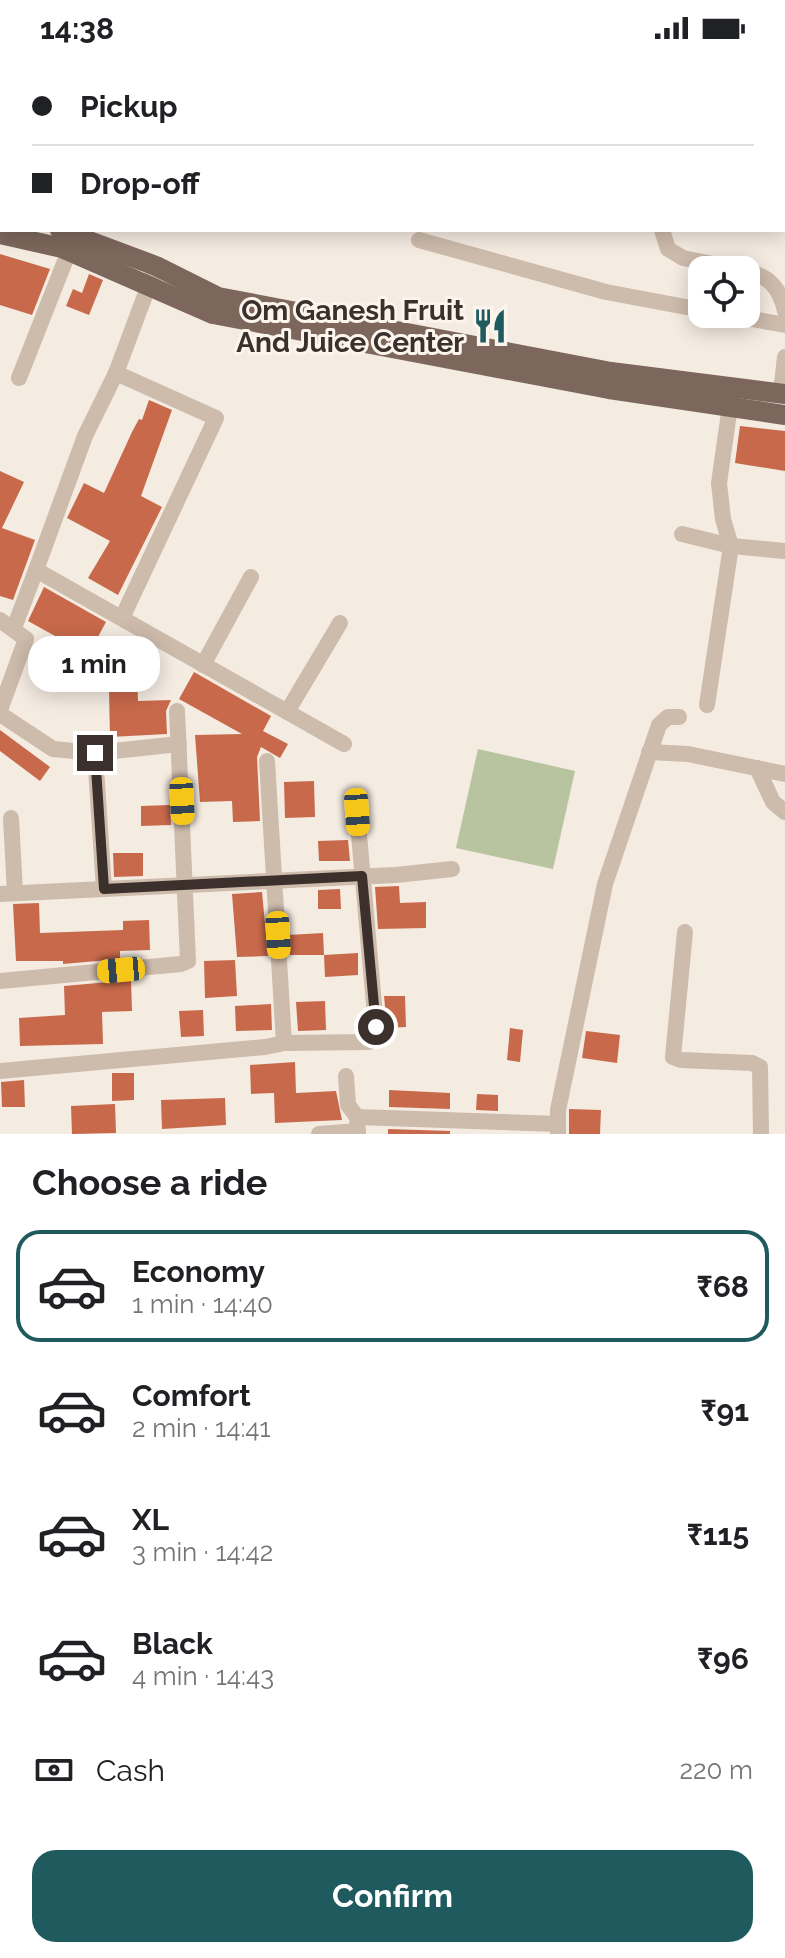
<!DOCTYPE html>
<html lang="en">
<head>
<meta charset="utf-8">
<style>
	body { margin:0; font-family:Raleway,sans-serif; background:#f2f2f2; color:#202124; height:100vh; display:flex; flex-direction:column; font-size:30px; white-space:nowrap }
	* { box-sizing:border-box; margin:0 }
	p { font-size:26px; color:#757577 }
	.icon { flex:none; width:44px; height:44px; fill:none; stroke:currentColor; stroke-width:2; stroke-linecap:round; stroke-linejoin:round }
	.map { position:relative; height:1078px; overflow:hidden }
	.panel { display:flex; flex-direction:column; background:#fff; flex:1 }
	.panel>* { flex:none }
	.top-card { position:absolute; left:0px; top:0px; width:786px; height:176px; box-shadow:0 4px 20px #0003; display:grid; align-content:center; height:176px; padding:0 32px; background:#fff }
	.controls { position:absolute; left:688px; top:200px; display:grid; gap:16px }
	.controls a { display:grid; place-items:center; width:72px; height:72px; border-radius:16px; background:#fff; box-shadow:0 4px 20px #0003; font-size:40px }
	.end { position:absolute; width:36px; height:36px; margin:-18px; border:10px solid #3b302b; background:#fff; box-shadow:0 0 0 4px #fff }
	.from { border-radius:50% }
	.bubble { position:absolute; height:56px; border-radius:24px; background:#fff; box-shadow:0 4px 20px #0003; font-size:26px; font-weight:700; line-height:56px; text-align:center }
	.car { position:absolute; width:24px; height:48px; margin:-24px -12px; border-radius:10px; box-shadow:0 0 6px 2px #0007; background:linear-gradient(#f5c518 24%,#345 0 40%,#f5c518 0 76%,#345 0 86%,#f5c518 0) }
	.top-card b { display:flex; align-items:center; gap:28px; height:76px; font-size:30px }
	.top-card b+b { border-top:2px solid #e0e0e0 }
	.top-card i { width:20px; height:20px; background:#202124 }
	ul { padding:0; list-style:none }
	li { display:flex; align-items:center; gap:24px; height:112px; margin:0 16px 12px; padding:0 16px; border:4px solid transparent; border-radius:24px }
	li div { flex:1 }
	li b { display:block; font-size:30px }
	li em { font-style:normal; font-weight:700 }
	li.active { border-color:#1f5a5e }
	li>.icon { width:72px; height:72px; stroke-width:1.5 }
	h2 { padding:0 32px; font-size:36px; line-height:96px }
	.pay { display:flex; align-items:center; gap:20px; height:88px; padding:0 32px; font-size:30px }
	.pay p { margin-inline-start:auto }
	.button { display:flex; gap:16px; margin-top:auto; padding:16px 32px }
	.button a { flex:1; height:92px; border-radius:24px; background:#1f5a5e; color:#fff; font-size:32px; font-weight:700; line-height:92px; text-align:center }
	.status { display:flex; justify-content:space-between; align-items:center; height:56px; padding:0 40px; background:#fff; direction:ltr }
	.status svg { height:22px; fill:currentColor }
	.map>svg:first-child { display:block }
</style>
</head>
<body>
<div class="status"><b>14:38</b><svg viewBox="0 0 49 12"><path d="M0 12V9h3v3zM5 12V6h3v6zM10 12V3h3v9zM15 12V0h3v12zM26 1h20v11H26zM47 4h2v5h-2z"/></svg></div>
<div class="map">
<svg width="785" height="1078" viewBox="0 0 785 1078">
	<rect width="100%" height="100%" fill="#f4ebe1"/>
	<path fill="#b8c4a0" d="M478,693L575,715L553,813L456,792Z"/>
	<g fill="#c8694b">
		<path d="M0,198L50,213L32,259L0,249Z"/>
		<path d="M89,218L103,224L89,259L66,250L73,233L82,237Z"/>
		<path d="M149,344L172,354L141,440L162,451L118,539L88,522L110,485L67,462L84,427L104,437L132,376L139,363L142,364Z"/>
		<path d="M740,370L785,375V415L735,407Z"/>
		<path d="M0,415L24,426L2,472L35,484L13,544L0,540Z"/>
		<path d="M44,531L106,566L86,603L62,589L64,585L28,565Z"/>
		<path d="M124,610L137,617L138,645L171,644L166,655L167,678L110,681L109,634Z"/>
		<path d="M194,616L271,660L263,675L288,688L280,702L261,691L257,701L260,765L233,766L232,745L200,746L195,679L242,678L179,643Z"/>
		<path d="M0,674L50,711L40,725L0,695Z"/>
		<path d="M314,725L315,761L285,762L284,726Z"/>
		<path d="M170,749L171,769L141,770V750Z"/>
		<path d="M348,784L350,805H319L318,785Z"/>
		<path d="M113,797H143V820L114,821Z"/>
		<path d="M399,830L400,847L426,846V872L378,873L375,831Z"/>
		<path d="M340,833L341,853H318V834Z"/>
		<path d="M262,836L268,900L237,901L232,838Z"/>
		<path d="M39,847L40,877L123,874V865L149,864L150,894L120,895V903L63,908V905H16L13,848Z"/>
		<path d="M323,877L324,899H290L288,879Z"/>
		<path d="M358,897V919L325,921L324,899Z"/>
		<path d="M235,904L237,940L205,942L204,905Z"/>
		<path d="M131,924L132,955L102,956L103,988L20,990L19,962L65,959L64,930Z"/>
		<path d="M384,940H405L406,971L387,972Z"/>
		<path d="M325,945L326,974L298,975L296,946Z"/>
		<path d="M271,948L272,974L236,975L235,950Z"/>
		<path d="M203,954L204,980L181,981L179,955Z"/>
		<path d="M510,972L523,974L520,1006L507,1004Z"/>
		<path d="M586,975L620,979L617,1007L582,1002Z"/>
		<path d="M295,1006L296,1037L336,1035L342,1064L275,1067L274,1037L251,1038L250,1009Z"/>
		<path d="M112,1017H134V1044L112,1045Z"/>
		<path d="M24,1024L25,1051H2L1,1026Z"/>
		<path d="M389,1034L450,1037V1053L389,1051Z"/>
		<path d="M477,1038L498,1039V1055L476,1054Z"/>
		<path d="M225,1042L226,1069L162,1073L161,1044Z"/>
		<path d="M115,1048L116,1077L72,1078L71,1050Z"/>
		<path d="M569,1053L601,1054L600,1078H569Z"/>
		<path d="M388,1073L450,1075V1078H388Z"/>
	</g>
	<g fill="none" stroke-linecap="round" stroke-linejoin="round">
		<g stroke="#cdbbac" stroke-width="16">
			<path d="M664,2V0"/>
			<path d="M662,174L668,193L683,202L742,214"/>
			<path d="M419,184L606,236L702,254"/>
			<path d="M746,215C769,220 780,232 785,255"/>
			<path d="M724,258L785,269"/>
			<path d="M116,317L85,380L36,514L344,688"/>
			<path d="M19,322L69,195"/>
			<path d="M781,337L785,301"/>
			<path d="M730,350L719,427L723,463L731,490"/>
			<path d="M682,478L731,490"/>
			<path d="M122,562L216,362L116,317L156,210"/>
			<path d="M0,564L26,583L0,654L3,660L53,693L95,697L179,688"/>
			<path d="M14,572L36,514"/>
			<path d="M203,609L251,521"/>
			<path d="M707,649L731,490L785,495"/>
			<path d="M287,656L340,567"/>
			<path d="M649,696L688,698L785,718"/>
			<path d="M95,697L104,833"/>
			<path d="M267,705L284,987"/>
			<path d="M757,712L773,746L785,756"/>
			<path d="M11,762L15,837"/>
			<path d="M0,838L396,819L452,813"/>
			<path d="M685,876L673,1001L681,1004L752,1007L760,1011L761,1078"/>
			<path d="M0,925L181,908L188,905L177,655"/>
			<path d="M0,1015L265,991L284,987L369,986L374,981L376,971L357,756"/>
			<path d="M346,1020L348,1049L357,1061L358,1078"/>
			<path d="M357,1061L558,1068"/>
			<path d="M319,1078L358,1075"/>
			<path d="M558,1078V1054L605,828L659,669L668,661H679"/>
		</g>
		<g stroke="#7d675c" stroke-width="20">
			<path d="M0,160H2"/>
			<path d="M60,174L156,210L218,241L611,316L785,338"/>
			<path d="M0,178L62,192L213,258L609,333L785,359"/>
		</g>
	</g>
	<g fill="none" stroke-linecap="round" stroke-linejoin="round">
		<path stroke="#3b302b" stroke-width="10" d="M95,697L104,833L362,820L376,971"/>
	</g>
	<defs>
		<g id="restaurant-bare" transform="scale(2.76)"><path d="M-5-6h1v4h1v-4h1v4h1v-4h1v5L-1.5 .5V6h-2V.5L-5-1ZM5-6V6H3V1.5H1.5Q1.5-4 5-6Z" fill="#1f5a5e" stroke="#fbf5ee" stroke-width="2.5" paint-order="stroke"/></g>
	</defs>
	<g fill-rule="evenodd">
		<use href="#restaurant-bare" x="490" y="270"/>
	</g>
	<g text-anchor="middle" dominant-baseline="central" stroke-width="6" stroke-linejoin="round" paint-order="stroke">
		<g font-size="28" font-weight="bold" fill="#3b302b" stroke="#fbf5ee" text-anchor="end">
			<text x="464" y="254">Om Ganesh Fruit<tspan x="464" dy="32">And Juice Center</tspan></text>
		</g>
	</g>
</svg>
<div class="controls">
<a><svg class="icon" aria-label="locate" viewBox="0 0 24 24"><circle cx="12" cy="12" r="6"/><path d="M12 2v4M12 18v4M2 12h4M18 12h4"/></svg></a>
</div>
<i class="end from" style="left:376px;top:971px"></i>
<i class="end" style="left:95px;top:697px"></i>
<div class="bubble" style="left:28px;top:580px;width:132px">1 min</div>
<i class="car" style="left:182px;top:745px;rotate:177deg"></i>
<i class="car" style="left:357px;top:756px;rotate:176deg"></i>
<i class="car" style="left:278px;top:879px;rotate:177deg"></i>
<i class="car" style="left:121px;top:914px;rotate:265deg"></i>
<div class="top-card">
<b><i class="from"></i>Pickup</b>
<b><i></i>Drop-off</b>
</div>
</div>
<section class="panel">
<h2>Choose a ride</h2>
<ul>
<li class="active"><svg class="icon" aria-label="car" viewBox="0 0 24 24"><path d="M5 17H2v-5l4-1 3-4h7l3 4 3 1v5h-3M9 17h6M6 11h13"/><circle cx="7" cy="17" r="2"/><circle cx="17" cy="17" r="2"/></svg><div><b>Economy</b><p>1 min · 14:40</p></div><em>₹68</em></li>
<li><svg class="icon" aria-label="car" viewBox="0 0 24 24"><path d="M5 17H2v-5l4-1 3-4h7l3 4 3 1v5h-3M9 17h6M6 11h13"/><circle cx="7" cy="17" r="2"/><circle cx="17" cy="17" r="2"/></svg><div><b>Comfort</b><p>2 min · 14:41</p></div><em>₹91</em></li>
<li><svg class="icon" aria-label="car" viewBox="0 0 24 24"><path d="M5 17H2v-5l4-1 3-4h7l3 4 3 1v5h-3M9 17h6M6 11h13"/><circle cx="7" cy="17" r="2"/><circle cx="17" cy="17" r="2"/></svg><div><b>XL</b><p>3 min · 14:42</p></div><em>₹115</em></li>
<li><svg class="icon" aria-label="car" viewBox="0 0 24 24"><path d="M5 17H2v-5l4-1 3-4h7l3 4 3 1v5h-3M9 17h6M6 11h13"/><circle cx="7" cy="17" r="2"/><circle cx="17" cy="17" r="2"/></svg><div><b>Black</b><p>4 min · 14:43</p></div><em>₹96</em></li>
</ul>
<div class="pay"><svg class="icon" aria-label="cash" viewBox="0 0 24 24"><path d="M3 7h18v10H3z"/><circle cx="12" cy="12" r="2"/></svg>Cash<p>220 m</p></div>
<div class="button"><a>Confirm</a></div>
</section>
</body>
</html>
